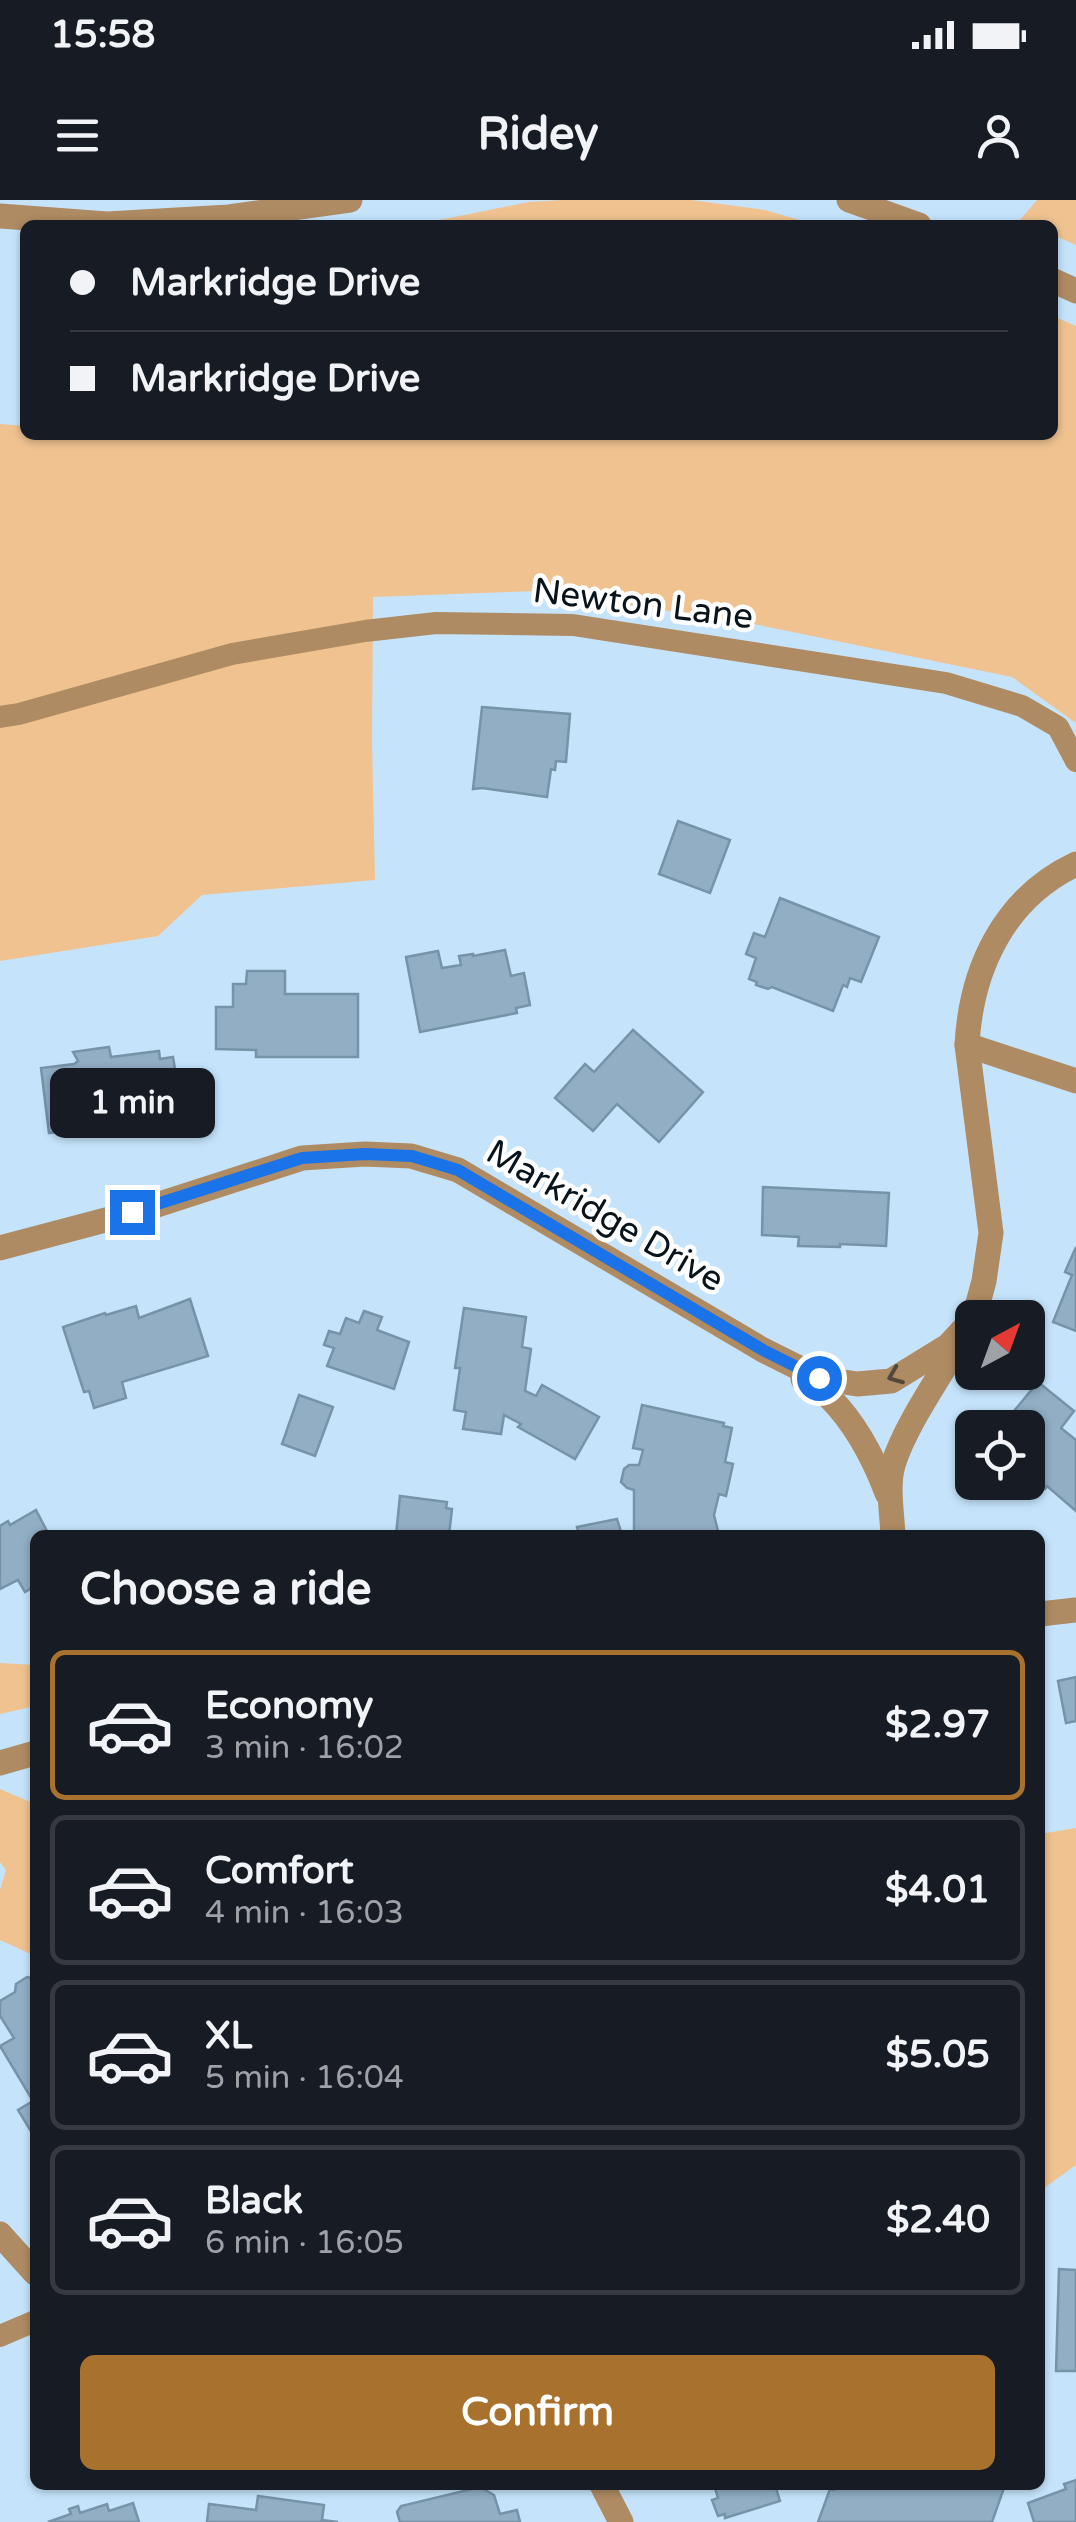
<!DOCTYPE html>
<html lang="en">
<head>
<meta charset="utf-8">
<style>
	body { margin:0; font-family:"Varela Round",sans-serif; background:#242831; color:#f1f3f6; height:100vh; display:flex; flex-direction:column; font-size:38px; white-space:nowrap }
	* { box-sizing:border-box; margin:0 }
	p { font-size:32px; color:#9ea1a6 }
	.icon { flex:none; width:55px; height:55px; fill:none; stroke:currentColor; stroke-width:2; stroke-linecap:round; stroke-linejoin:round }
	.map { position:relative; flex:1; overflow:hidden }
	.panel { position:absolute; left:30px; top:1330px; width:1015px; height:960px; display:flex; flex-direction:column; background:#171b24; border-radius:15px; box-shadow:0 2px 8px #0004 }
	.panel>* { flex:none }
	.hud { position:absolute; left:20px; top:20px; width:1038px; height:220px; border-radius:15px; box-shadow:0 2px 8px #0004; display:grid; align-content:center; height:220px; padding:0 50px; background:#171b24 }
	.needle { width:65px; rotate:41deg }
	.tools { position:absolute; left:955px; top:1100px; display:grid; gap:20px }
	.tools a { display:grid; place-items:center; width:90px; height:90px; border-radius:15px; background:#171b24; box-shadow:0 2px 8px #0004; font-size:50px }
	.end { position:absolute; width:45px; height:45px; margin:-22px; border:12px solid #1a73e8; background:#fff; box-shadow:0 0 0 5px #fff }
	.from { border-radius:50% }
	.bubble { position:absolute; height:70px; border-radius:15px; background:#171b24; box-shadow:0 2px 8px #0004; font-size:32px; font-weight:700; line-height:70px; text-align:center }
	.hud b { display:flex; align-items:center; gap:35px; height:95px; font-size:38px }
	.hud b+b { border-top:2px solid #363941 }
	.hud i { width:25px; height:25px; background:#f1f3f6 }
	ul { padding:0; list-style:none }
	li { display:flex; align-items:center; gap:30px; height:150px; margin:0 20px 15px; padding:0 30px; border:5px solid #363941; border-radius:15px }
	li div { flex:1 }
	li b { display:block; font-size:38px }
	li em { font-style:normal; font-weight:700 }
	li.on { border-color:#a8712d }
	li>.icon { width:90px; height:90px; stroke-width:1.5 }
	h2 { padding:0 50px; font-size:45px; line-height:120px }
	.action { display:flex; gap:20px; margin-top:auto; padding:20px 50px }
	.action a { flex:1; height:115px; border-radius:15px; background:#a8712d; color:#fff; font-size:40px; font-weight:700; line-height:115px; text-align:center }
	.status { display:flex; justify-content:space-between; align-items:center; height:70px; padding:0 50px; background:#171b24; direction:ltr }
	.status svg { height:28px; fill:currentColor }
	header { display:flex; justify-content:space-between; align-items:center; height:130px; padding:0 50px; background:#171b24; font-size:45px; font-weight:700 }
	.map>svg:first-child { display:block }
</style>
</head>
<body>
<div class="status"><b>15:58</b><svg viewBox="0 0 49 12"><path d="M0 12V9h3v3zM5 12V6h3v6zM10 12V3h3v9zM15 12V0h3v12zM26 1h20v11H26zM47 4h2v5h-2z"/></svg></div>
<header><svg class="icon" aria-label="menu" viewBox="0 0 24 24"><path d="M4 6h16M4 12h16M4 18h16"/></svg>Ridey<svg class="icon" aria-label="person" viewBox="0 0 24 24"><circle cx="12" cy="8" r="4"/><path d="M4 21q1-7 8-7t8 7"/></svg></header>
<div class="map">
<svg width="1076" height="2322" viewBox="0 0 1076 2322">
	<rect width="100%" height="100%" fill="#c5e4fc"/>
	<g fill="#efc290">
		<path d="M561,0H691L765,10L817,25H415L529,2Z"/>
		<path d="M1037,0H1076V45L1053,35L1052,25H1030L1020,20Z"/>
		<path d="M1053,116L1076,126V523L1012,477L754,424L537,391L373,397L372,542L375,680L202,695L158,736L0,761V224L25,226V235H1052Z"/>
		<path d="M0,1463L35,1465V1506L0,1514Z"/>
		<path d="M0,1589L35,1604V1756L0,1740V1690L6,1670L0,1662Z"/>
		<path d="M1076,1628V1965L1040,1991V1634Z"/>
	</g>
	<g fill="#91aec5" stroke="#7693a8" stroke-width="2.5">
		<path d="M482,507L570,514L566,562L556,561L555,570L551,569L547,597L482,588L473,589Z"/>
		<path d="M678,621L730,640L710,693L659,674Z"/>
		<path d="M780,698L879,737L861,782L850,778L847,787L843,785L833,811L772,787L768,789L756,785L757,782L749,779L756,758L746,754L754,733L765,737Z"/>
		<path d="M505,750L511,776L524,773L530,805L516,808L517,813L420,832L406,757L438,751L442,768L461,765L459,756L473,754V756Z"/>
		<path d="M247,771H285V794H358V857H256V850L216,849V807H233V784H246Z"/>
		<path d="M633,830L703,892L659,942L617,904L593,931L555,898L585,864L594,872Z"/>
		<path d="M109,847L111,857L159,851L160,859L173,857L176,875L165,876L169,908L122,914L123,923L49,933L41,868L74,864L78,861L73,852Z"/>
		<path d="M763,987L889,993L886,1046L840,1044V1047L798,1046L799,1037L762,1035Z"/>
		<path d="M1076,1047V1131L1053,1122L1072,1075L1065,1072Z"/>
		<path d="M190,1099L208,1156L122,1182L126,1198L94,1208L89,1191L84,1192L63,1127L105,1113L106,1115L136,1106L139,1118Z"/>
		<path d="M464,1108L526,1117L522,1147L531,1149L525,1191L536,1196L542,1185L599,1217L575,1259L518,1227L521,1224L504,1215L501,1234L463,1229L466,1212L454,1210L460,1168H455Z"/>
		<path d="M364,1111L382,1117L377,1130L409,1142L394,1189L327,1166L334,1148L324,1145L329,1131L340,1134L346,1118L359,1123Z"/>
		<path d="M1038,1182L1074,1211L1061,1228L1076,1240V1311L1047,1286L1045,1289L1028,1275V1228H1000Z"/>
		<path d="M299,1195L333,1207L315,1256L282,1244Z"/>
		<path d="M642,1205L724,1223L723,1226L732,1228L725,1262L733,1264L726,1296L719,1294L714,1315L719,1335H634V1290L627,1288L621,1282L624,1269L629,1265H639L643,1250L633,1248Z"/>
		<path d="M400,1296L447,1302L446,1308L452,1309L449,1335H396Z"/>
		<path d="M36,1310L49,1335H35V1386L25,1392L18,1380L0,1389V1326L8,1321L10,1325Z"/>
		<path d="M617,1319L622,1335H579L577,1327Z"/>
		<path d="M1076,1477V1521L1066,1523L1058,1481Z"/>
		<path d="M27,1777L35,1779V1938L18,1910L33,1901L0,1846L14,1838L0,1816V1801L15,1792L16,1784Z"/>
		<path d="M1059,2069L1076,2070V2171H1056Z"/>
		<path d="M1076,2280V2322H1034L1028,2303L1066,2289L1064,2284Z"/>
		<path d="M714,2285H775L780,2301L725,2318V2314L718,2316L712,2300L718,2298Z"/>
		<path d="M836,2285H1005L992,2322H818L830,2289L834,2290Z"/>
		<path d="M480,2287L494,2295L500,2314L517,2310L520,2322H400L397,2312L401,2306Z"/>
		<path d="M258,2296L324,2305L322,2320L338,2322H207L209,2304L256,2310Z"/>
		<path d="M133,2303L139,2322H48L71,2314L69,2309L78,2306L80,2313L107,2304L109,2311Z"/>
	</g>
	<g fill="none" stroke-linecap="round" stroke-linejoin="round">
		<g stroke="#af8b63" stroke-width="22">
			<path d="M0,517L19,514L232,454L365,431L436,423L573,425L946,483L1022,506L1058,527L1076,561"/>
			<path d="M0,2136L35,2121"/>
		</g>
		<g stroke="#af8b63" stroke-width="25">
			<path d="M849,0L919,25"/>
			<path d="M0,16L107,24L229,17L350,0"/>
			<path d="M1052,80L1076,91"/>
			<path d="M967,845L1076,881"/>
			<path d="M0,1048L132,1013L302,958L365,954L411,956L458,970L763,1150L819,1178L857,1184L891,1181L948,1146L972,1120"/>
			<path d="M974,1118L984,1081L991,1033L967,845C971,769 1004,698 1076,664"/>
			<path d="M803,1179C812,1185 822,1190 830,1198C856,1224 874,1259 887,1293"/>
			<path d="M893,1335C892,1313 887,1286 893,1265C905,1226 939,1178 960,1142"/>
			<path d="M1040,1414L1076,1410"/>
			<path d="M0,1563L35,1553"/>
			<path d="M0,2034L35,2073"/>
			<path d="M602,2285L621,2322"/>
		</g>
	</g>
	<defs><path id="oneway-chevron" d="M-2-3.5L2.5 0L-2 3.5" fill="none" stroke-width="1.6" stroke-linecap="round" stroke-linejoin="round" transform="scale(2.5)"/></defs>
	<use stroke="#53493b" href="#oneway-chevron" transform="translate(895 1176) rotate(158)"/>
	<g fill="none" stroke-linecap="round" stroke-linejoin="round">
		<path stroke="#1a73e8" stroke-width="12" d="M132,1012L302,958L365,954L412,956L458,970L763,1150L819,1178"/>
	</g>
	<g text-anchor="middle" dominant-baseline="central" stroke-width="9" stroke-linejoin="round" paint-order="stroke">
		<g font-size="35" fill="#08131b" stroke="#fff">
			<text transform="translate(643 404) rotate(7)">Newton Lane</text>
			<text transform="translate(605 1016) rotate(30)">Markridge Drive</text>
		</g>
	</g>
</svg>
<div class="tools">
<a><svg class="needle" viewBox="-14 -14 28 28"><path d="M0-13l5 13h-10z" fill="#e53935"/><path d="M0 13l5-13h-10z" fill="#9ea1a6"/></svg></a>
<a><svg class="icon" aria-label="locate" viewBox="0 0 24 24"><circle cx="12" cy="12" r="6"/><path d="M12 2v4M12 18v4M2 12h4M18 12h4"/></svg></a>
</div>
<i class="end from" style="left:819px;top:1178px"></i>
<i class="end" style="left:132px;top:1012px"></i>
<div class="bubble" style="left:50px;top:868px;width:165px">1 min</div>
<div class="hud">
<b><i class="from"></i>Markridge Drive</b>
<b><i></i>Markridge Drive</b>
</div>
<section class="panel">
<h2>Choose a ride</h2>
<ul>
<li class="on"><svg class="icon" aria-label="car" viewBox="0 0 24 24"><path d="M5 17H2v-5l4-1 3-4h7l3 4 3 1v5h-3M9 17h6M6 11h13"/><circle cx="7" cy="17" r="2"/><circle cx="17" cy="17" r="2"/></svg><div><b>Economy</b><p>3 min · 16:02</p></div><em>$2.97</em></li>
<li><svg class="icon" aria-label="car" viewBox="0 0 24 24"><path d="M5 17H2v-5l4-1 3-4h7l3 4 3 1v5h-3M9 17h6M6 11h13"/><circle cx="7" cy="17" r="2"/><circle cx="17" cy="17" r="2"/></svg><div><b>Comfort</b><p>4 min · 16:03</p></div><em>$4.01</em></li>
<li><svg class="icon" aria-label="car" viewBox="0 0 24 24"><path d="M5 17H2v-5l4-1 3-4h7l3 4 3 1v5h-3M9 17h6M6 11h13"/><circle cx="7" cy="17" r="2"/><circle cx="17" cy="17" r="2"/></svg><div><b>XL</b><p>5 min · 16:04</p></div><em>$5.05</em></li>
<li><svg class="icon" aria-label="car" viewBox="0 0 24 24"><path d="M5 17H2v-5l4-1 3-4h7l3 4 3 1v5h-3M9 17h6M6 11h13"/><circle cx="7" cy="17" r="2"/><circle cx="17" cy="17" r="2"/></svg><div><b>Black</b><p>6 min · 16:05</p></div><em>$2.40</em></li>
</ul>
<div class="action"><a>Confirm</a></div>
</section>
</div>
</body>
</html>
